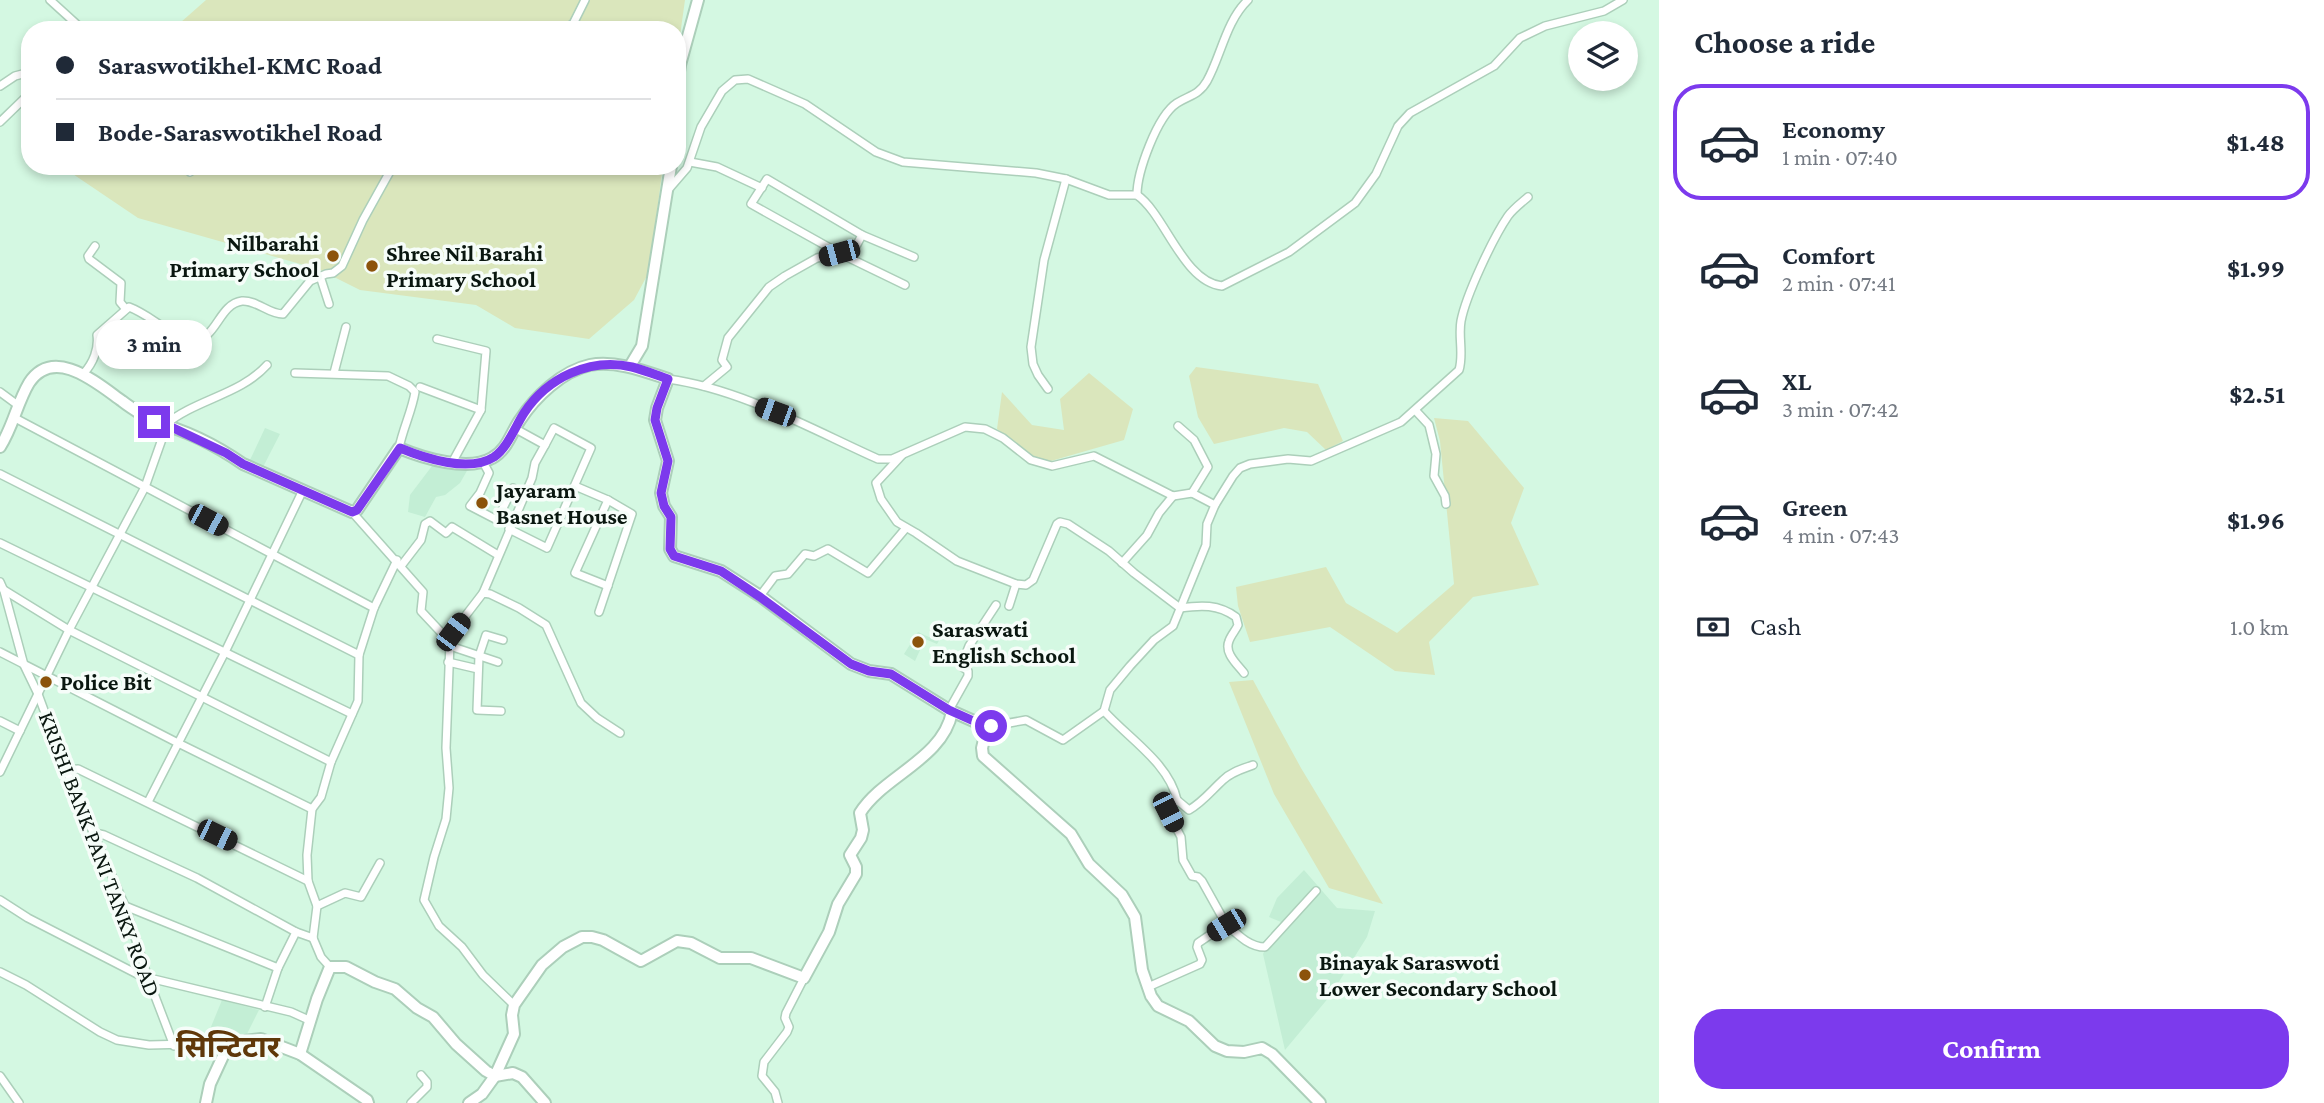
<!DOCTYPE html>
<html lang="en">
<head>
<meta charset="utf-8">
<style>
	body { margin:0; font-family:"Crimson Pro","Noto Sans Devanagari",serif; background:#f2f2f3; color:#1f2937; height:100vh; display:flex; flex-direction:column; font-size:26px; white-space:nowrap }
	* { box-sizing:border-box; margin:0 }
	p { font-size:23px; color:#747a83 }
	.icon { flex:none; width:38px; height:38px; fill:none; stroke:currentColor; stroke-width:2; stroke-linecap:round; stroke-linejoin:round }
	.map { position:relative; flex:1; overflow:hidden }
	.drawer { display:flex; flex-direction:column; background:#fff; width:665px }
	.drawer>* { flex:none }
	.hud { position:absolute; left:21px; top:21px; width:665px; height:154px; border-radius:28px; box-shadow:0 4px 10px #0003; display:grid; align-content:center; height:154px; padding:0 35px; background:#fff }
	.fabs { position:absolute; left:1568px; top:21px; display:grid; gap:14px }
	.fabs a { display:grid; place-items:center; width:70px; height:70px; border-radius:50%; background:#fff; box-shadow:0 4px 10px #0003; font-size:35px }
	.end { position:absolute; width:32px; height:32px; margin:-16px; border:9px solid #7c3aed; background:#fff; box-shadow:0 0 0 4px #fff }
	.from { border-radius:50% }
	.bubble { position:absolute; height:49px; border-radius:24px; background:#fff; box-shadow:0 4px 10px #0003; font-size:23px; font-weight:700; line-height:49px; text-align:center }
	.car { position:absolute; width:21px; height:42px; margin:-21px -10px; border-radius:9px; box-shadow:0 0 5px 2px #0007; background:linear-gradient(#222 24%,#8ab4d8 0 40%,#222 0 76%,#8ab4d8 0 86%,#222 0) }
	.hud b { display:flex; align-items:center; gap:24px; height:66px; font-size:26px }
	.hud b+b { border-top:2px solid #e0e1e3 }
	.hud i { width:18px; height:18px; background:#1f2937 }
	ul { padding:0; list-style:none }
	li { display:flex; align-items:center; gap:21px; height:116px; margin:0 14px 10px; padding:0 21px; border:4px solid transparent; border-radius:28px }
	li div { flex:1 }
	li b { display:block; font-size:26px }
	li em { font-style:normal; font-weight:700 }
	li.current { border-color:#7c3aed }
	li>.icon { width:63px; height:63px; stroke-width:1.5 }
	h2 { padding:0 35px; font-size:32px; line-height:84px }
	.pay { display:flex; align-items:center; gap:18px; height:77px; padding:0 35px; font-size:26px }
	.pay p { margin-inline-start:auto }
	.cta { display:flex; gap:14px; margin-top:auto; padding:14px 35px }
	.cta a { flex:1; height:80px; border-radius:28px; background:#7c3aed; color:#fff; font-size:28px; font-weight:700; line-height:80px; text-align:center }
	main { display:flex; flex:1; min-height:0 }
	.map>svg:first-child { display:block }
</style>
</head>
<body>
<main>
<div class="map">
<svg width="1659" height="1103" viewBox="0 0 1659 1103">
	<rect width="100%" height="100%" fill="#d4f8e2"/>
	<g fill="#c3eed5">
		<path d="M265,428L280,434L262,469L249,462Z"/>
		<path d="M432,466L468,469L460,483L445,495L436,497L425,517L408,512L410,495Z"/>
		<path d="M937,627L944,631L937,644L925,639L915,661L904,654L918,632L931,638Z"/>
		<path d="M1304,870L1337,908L1375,911L1367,937L1330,996L1285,1050L1263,954L1281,922L1269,917L1277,898Z"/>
		<path d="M222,1000L259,1010L243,1042L206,1039Z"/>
	</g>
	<g fill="#dae6bc">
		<path d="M206,0H685L677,57V30H172Z"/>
		<path d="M61,166H663L649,272L634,300L589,339L515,328L476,305L360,290L318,269L138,218Z"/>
		<path d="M1196,367L1318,384L1343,441L1326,450L1307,432L1284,428L1214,444L1198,417L1189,376Z"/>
		<path d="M1089,373L1133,409L1124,440L1051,461L1032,456L997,429L1002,392L1032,425L1064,430L1060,399Z"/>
		<path d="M1434,418L1468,421L1524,488L1511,523L1539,585L1473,597L1429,642L1435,675L1395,671L1330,627L1250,642L1238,606L1236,587L1326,567L1346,603L1397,633L1454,584L1440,441Z"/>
		<path d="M1253,680L1301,768L1383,904L1329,888L1274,794L1229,682Z"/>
	</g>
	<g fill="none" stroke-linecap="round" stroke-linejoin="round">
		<g stroke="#accfba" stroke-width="10">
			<g id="street">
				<path d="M50,0L83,30"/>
				<path d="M561,30L573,24L585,0"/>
				<path d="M0,86L15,76L30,72"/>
				<path d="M0,122L30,93"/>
				<path d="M690,162L717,167L762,188"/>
				<path d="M185,166L190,172"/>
				<path d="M668,190L687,168L701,127L722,91L735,80L748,79L805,104L876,152L903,162L1036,173L1066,179L1109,195H1137C1165,214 1183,282 1222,286L1289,252L1355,203L1376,174L1398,126L1410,113L1494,66L1520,38L1545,26L1604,11L1623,0"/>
				<path d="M1137,195C1137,172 1157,116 1177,103C1190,95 1199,95 1207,81C1221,56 1226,21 1248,0"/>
				<path d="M95,246L88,256L89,259L121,283L120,302L125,308"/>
				<path d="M320,276L329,304"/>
				<path d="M905,285L839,253L751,204L767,179L862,235L914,257"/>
				<path d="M437,339L486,351L481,410L453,461"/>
				<path d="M84,373C93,363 99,349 97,335L129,307C151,315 169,336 192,339C216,343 218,304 242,301C257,300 268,314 283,314L310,281L326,274L333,273L342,266L363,220L393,166"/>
				<path d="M295,373L388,376L409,386L415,392C412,411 403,428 399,448"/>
				<path d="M334,373L346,327"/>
				<path d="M668,379C741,389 811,429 878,459H892L965,427L985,429L1003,438L1031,460L1052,466L1094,456L1173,496L1192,493L1215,505L1233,476L1240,468L1250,464L1288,459L1311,461L1401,422L1459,370C1464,354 1458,337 1461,321C1466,295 1493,238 1508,216C1513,209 1521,203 1528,197"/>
				<path d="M704,386L727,367L722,360L728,338L769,287L785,276L817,258L854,250L862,235"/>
				<path d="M420,387L481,410"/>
				<path d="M1048,389L1038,375L1033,364L1031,347L1044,260L1066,179"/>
				<path d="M0,392L19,406"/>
				<path d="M1416,411L1429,425L1436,454L1434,476L1445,496L1446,504"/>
				<path d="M15,418L374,608"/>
				<path d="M165,425C196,399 240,395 267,365"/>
				<path d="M1178,426L1194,440L1208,467L1192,493"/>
				<path d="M902,455L876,483L881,499L897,522L916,533L957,561L1016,584L1026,585L1033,580L1057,524L1060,522L1068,524L1109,551L1134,573L1180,608C1201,605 1218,604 1236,617L1238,625C1236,630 1231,635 1229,641C1224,653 1237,664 1244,673"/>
				<path d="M483,462L489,473L480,493L470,506L497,520L513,488"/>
				<path d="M0,474L359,655"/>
				<path d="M575,486L608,500L575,573L608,586"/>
				<path d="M352,512L423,592L421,611L450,642"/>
				<path d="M509,529L547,548L591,448L554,428L545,445"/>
				<path d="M0,543L352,714"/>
				<path d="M1122,563L1147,535L1159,513L1173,496"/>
				<path d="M401,566L421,540L425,524L430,521L446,533L452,527L498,555"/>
				<path d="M0,582L4,591L24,665L38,694L66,770L125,906L148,978L174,1046"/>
				<path d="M4,590L69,630L331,762"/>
				<path d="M483,593L532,478L535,463L545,445L514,428"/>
				<path d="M760,596L775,576L788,574L805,554L814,556L828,549L868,573L906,528"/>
				<path d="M1009,606L1016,584"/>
				<path d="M599,612L632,514L608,500"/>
				<path d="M450,646L498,662"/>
				<path d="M0,652L178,743L312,809"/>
				<path d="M448,662L478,669"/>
				<path d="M949,710L968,676V671L961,666L969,646L996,605"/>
				<path d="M501,711L477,710L479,656L486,635L503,640"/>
				<path d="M1104,711L1110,690L1130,666L1154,640L1173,626L1206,545L1207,524L1215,505"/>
				<path d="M0,721L20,731"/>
				<path d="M987,727L1026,720L1063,740L1104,711C1128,738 1169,763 1177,800L1168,812L1181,837L1183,860L1192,876L1198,877L1202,881L1226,924"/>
				<path d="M66,770L78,769L308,881"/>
				<path d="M0,772L69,630L145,487L167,425"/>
				<path d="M1177,800L1189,810C1203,802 1211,791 1223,780C1231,772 1242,769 1253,765"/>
				<path d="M148,802L225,652L303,490"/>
				<path d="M95,833L104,835L197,878L296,932L313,938"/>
				<path d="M0,900L28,918L141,976L291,1012L311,1021"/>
				<path d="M125,906L278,968"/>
				<path d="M317,906L345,893L361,897L380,863"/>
				<path d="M330,967L321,957L313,938L317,906L308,881L307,855L312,809L321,797L331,762L358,701L359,655L374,608L397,560"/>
				<path d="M0,972L26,985L100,1032L117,1040L149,1045L229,1043"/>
				<path d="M1148,987L1200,964L1202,960L1197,947L1198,943L1226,924C1237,934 1249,947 1265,947L1316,891"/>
				<path d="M514,1005L483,975L462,947L439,926L424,900L434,857L446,819L449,788L446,748L450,642L453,632L483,593L490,594L519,608L546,625L581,703L597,718L620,733"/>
				<path d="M265,1007L278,968L296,932"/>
				<path d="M0,1076L19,1103"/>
				<path d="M411,1103L427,1087V1082L421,1075"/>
				<path d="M778,1103L775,1092L762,1076L764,1062L787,1032L789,1027L785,1018L786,1013L804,978"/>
			</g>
		</g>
		<g stroke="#accfba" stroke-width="14">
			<g id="secondary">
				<path d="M677,86L680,65L698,0"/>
				<path d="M630,366L642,346L671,166"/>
				<path d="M0,447C13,427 17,403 29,383C54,345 98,384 122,401C132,409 143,415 154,422C185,430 217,446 243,464L352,512L357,510L399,448C423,458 468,472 492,458C507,450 511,433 520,420C535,397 562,371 590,365C615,360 644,371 668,379L657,408L655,420L668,461L661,493L664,506L671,517L670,549L674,556L721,571L760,596L851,664L869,671L891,674L949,710L987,727L982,748L983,756L1071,834L1089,864L1122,895L1135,917L1142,970L1151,996L1158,1006L1189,1021L1215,1046L1227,1051L1244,1052L1262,1048L1272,1054L1320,1103"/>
				<path d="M300,1054L317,999L330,967H346L375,982L395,989L417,1008L433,1017L456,1044L486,1071L495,1076L513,1073L522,1077L545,1103"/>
				<path d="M206,1103L210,1084L229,1043L261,1039L300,1054L367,1100L368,1103"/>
				<path d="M469,1103L482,1094L495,1076L514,1034L512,1015L514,1005L542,965L563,947L582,937H592L603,940L641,961L677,941L691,943L720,958H751L804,978L829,932L838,904L856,874V867L850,855L861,838L863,830L860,813C883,776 943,759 952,712"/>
			</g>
		</g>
		<use href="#street" stroke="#fff" stroke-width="7"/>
		<use href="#secondary" stroke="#fff" stroke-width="10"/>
	</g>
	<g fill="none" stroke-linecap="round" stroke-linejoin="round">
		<path stroke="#7c3aed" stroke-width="9" d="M154,422L167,425L226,453L243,464L352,512L357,510L400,448C424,458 469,473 494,457C508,447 515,427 524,413C547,378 590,357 632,367C644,370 656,375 668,379L657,408L655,420L668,461L661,493L664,506L671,517L670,549L674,556L721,571L760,597L851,664L869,671L891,674L949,710L987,727L991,726"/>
	</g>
	<g fill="#8c530b" stroke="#f6fdf9" stroke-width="2.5">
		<circle cx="333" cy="256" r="7"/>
		<circle cx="372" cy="266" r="7"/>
		<circle cx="482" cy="503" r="7"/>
		<circle cx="918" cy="642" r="7"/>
		<circle cx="46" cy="682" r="7"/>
		<circle cx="1305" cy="975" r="7"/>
	</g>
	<g text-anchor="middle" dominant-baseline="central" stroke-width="7" stroke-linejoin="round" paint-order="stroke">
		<g font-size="23" font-weight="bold" fill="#0a1710" stroke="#f6fdf9" text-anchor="start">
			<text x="319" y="243" text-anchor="end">Nilbarahi<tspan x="319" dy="26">Primary School</tspan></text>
			<text x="386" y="253">Shree Nil Barahi<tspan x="386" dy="26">Primary School</tspan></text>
			<text x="496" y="490">Jayaram<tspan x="496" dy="26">Basnet House</tspan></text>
			<text x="932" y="629">Saraswati<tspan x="932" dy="26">English School</tspan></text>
			<text x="60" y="682">Police Bit</text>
			<text x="1319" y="962">Binayak Saraswoti<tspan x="1319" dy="26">Lower Secondary School</tspan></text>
		</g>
		<g font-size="23" fill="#0a1710" stroke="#f6fdf9">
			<text transform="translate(100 854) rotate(69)">KRISHI BANK PANI TANKY ROAD</text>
		</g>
		<g font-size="30" font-weight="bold" fill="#5f3809" stroke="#f6fdf9">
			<text x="228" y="1046">सिन्टिटार</text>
		</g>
	</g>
</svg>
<div class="fabs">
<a><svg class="icon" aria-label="layers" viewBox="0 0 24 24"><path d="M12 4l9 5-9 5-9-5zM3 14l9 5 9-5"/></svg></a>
</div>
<i class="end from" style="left:991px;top:726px"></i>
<i class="end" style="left:154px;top:422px"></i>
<div class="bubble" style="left:96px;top:320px;width:116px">3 min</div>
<i class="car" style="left:839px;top:253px;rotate:255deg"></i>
<i class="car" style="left:775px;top:412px;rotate:290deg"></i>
<i class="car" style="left:208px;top:520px;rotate:118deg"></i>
<i class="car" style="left:453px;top:632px;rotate:37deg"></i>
<i class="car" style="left:1168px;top:812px;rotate:153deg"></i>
<i class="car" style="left:217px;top:835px;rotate:116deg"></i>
<i class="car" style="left:1226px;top:925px;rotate:239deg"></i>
<div class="hud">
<b><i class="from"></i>Saraswotikhel-KMC Road</b>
<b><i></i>Bode-Saraswotikhel Road</b>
</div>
</div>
<section class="drawer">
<h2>Choose a ride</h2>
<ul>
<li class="current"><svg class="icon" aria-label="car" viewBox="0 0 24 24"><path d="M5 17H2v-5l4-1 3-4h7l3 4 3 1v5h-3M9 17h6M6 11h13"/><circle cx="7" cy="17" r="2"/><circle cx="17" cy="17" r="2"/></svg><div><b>Economy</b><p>1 min · 07:40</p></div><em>$1.48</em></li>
<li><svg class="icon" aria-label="car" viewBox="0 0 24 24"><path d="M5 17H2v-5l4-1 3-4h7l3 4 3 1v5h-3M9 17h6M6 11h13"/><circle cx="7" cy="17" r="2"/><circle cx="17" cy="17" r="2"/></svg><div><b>Comfort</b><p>2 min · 07:41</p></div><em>$1.99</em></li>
<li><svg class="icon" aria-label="car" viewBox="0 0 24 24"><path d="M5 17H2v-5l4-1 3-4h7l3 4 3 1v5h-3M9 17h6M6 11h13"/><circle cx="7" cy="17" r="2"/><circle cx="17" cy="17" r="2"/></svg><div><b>XL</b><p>3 min · 07:42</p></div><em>$2.51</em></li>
<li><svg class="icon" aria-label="car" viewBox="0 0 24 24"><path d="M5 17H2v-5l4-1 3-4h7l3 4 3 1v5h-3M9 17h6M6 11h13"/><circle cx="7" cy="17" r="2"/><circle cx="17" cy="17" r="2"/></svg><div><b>Green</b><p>4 min · 07:43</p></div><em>$1.96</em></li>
</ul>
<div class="pay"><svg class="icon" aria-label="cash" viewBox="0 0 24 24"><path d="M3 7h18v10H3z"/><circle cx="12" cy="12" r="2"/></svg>Cash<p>1.0 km</p></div>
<div class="cta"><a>Confirm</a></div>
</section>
</main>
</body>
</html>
